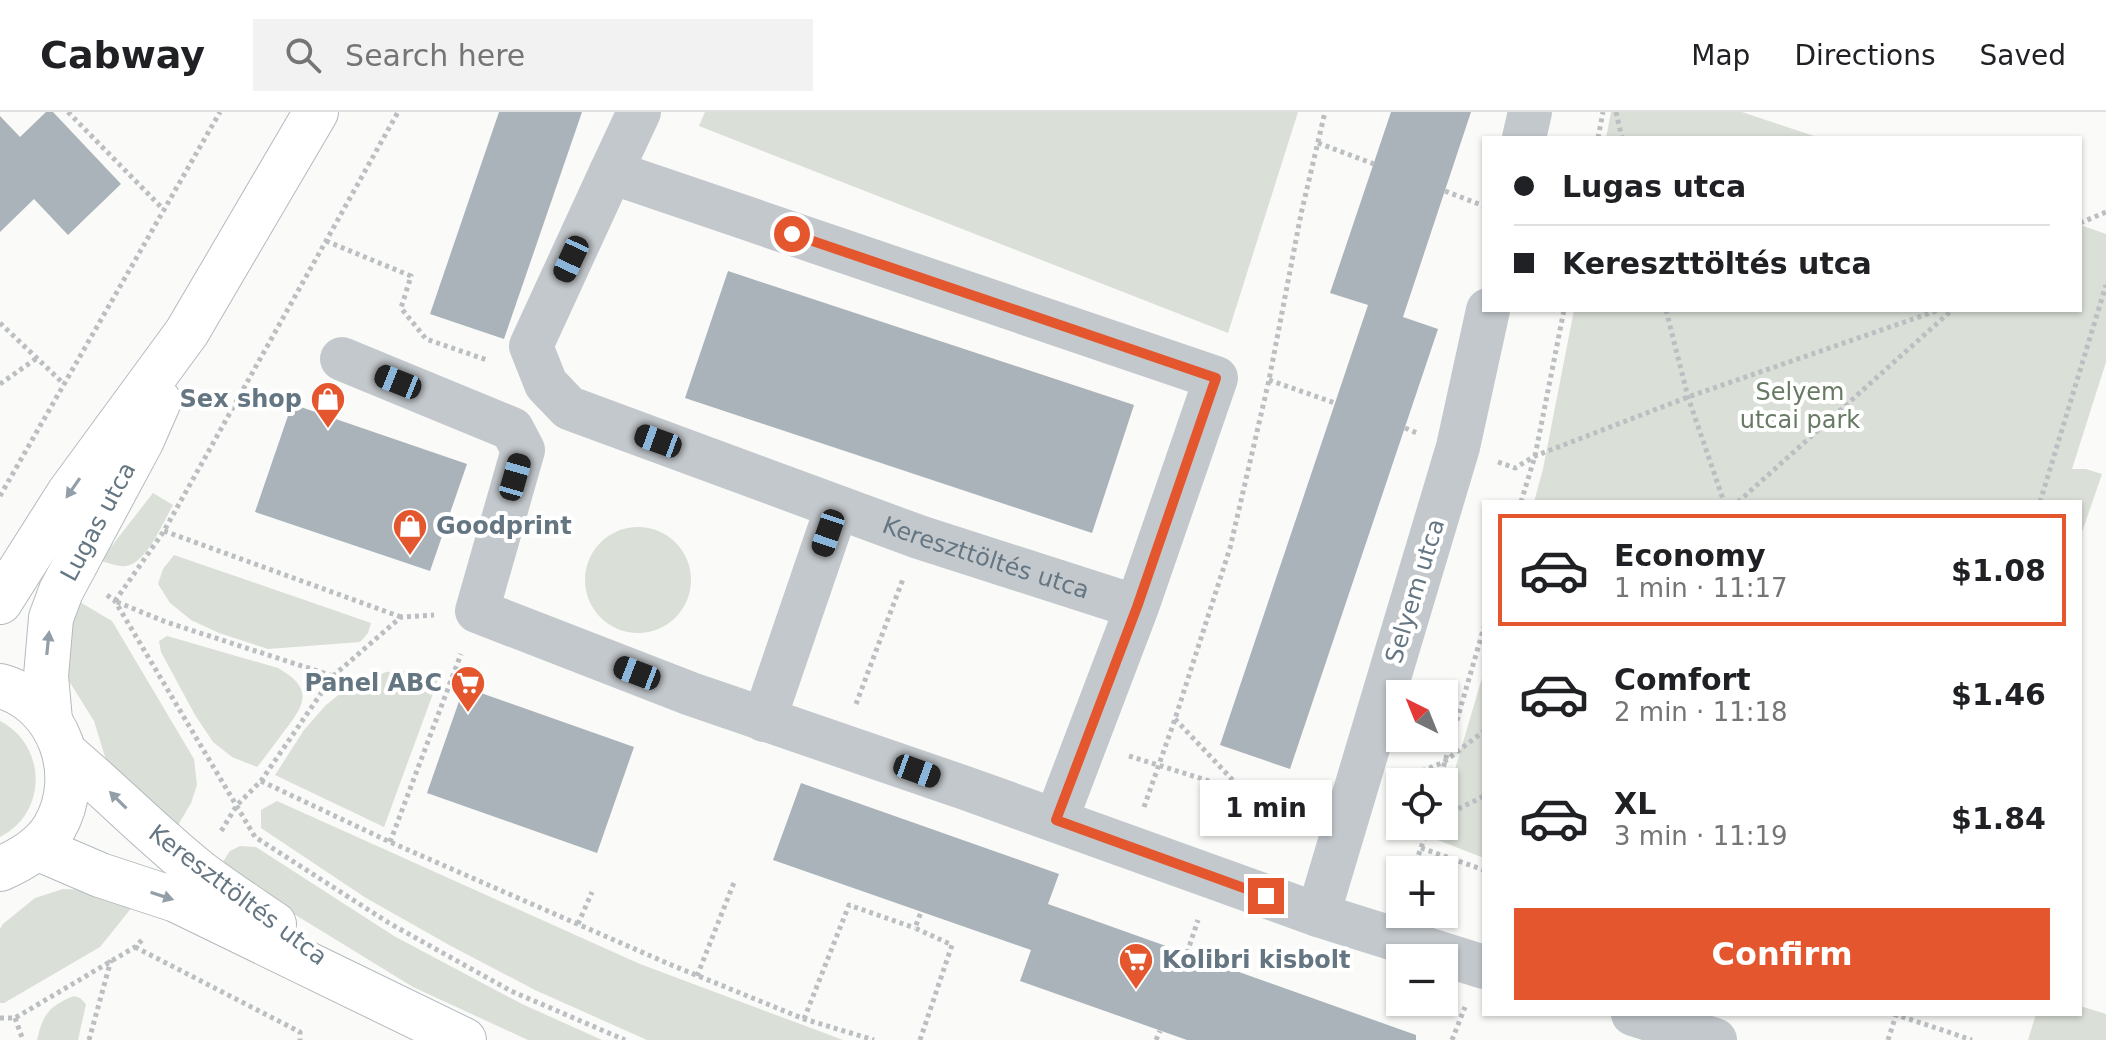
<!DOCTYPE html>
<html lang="en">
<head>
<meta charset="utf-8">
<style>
	body { margin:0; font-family:"DejaVu Sans",sans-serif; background:#f2f2f2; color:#202124; height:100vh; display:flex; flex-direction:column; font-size:30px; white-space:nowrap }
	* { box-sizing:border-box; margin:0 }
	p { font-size:26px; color:#757577 }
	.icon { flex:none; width:44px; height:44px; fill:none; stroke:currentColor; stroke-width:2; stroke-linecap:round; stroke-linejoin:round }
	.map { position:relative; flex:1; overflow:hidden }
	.drawer { position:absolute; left:1482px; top:388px; width:600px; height:516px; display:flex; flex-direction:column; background:#fff; border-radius:0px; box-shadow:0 2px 6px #0004 }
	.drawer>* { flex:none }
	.banner { position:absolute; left:1482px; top:24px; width:600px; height:176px; border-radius:0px; box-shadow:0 2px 6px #0004; display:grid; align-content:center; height:176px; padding:0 32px; background:#fff }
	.needle { width:52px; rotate:317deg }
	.controls { position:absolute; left:1386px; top:568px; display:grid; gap:16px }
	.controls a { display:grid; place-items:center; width:72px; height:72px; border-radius:0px; background:#fff; box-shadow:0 2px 6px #0004; font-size:40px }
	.end { position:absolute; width:36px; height:36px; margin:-18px; border:10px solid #e4572e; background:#fff; box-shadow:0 0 0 4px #fff }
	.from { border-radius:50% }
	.bubble { position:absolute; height:56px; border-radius:0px; background:#fff; box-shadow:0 2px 6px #0004; font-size:26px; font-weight:700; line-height:56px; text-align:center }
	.car { position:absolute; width:24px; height:48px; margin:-24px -12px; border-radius:10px; box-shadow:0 0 6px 2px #0007; background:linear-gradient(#222 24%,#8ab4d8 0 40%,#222 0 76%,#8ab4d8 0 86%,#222 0) }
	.banner b { display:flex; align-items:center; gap:28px; height:76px; font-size:30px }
	.banner b+b { border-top:2px solid #e0e0e0 }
	.banner i { width:20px; height:20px; background:#202124 }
	ul { padding:14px 0 0; list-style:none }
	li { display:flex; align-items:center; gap:24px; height:112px; margin:0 16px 12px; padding:0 16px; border:4px solid transparent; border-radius:0px }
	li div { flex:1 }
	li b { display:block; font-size:30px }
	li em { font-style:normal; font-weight:700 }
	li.active { border-color:#e4572e }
	li>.icon { width:72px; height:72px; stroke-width:1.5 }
	.primary-button { display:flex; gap:16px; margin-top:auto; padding:16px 32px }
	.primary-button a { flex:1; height:92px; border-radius:0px; background:#e4572e; color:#fff; font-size:32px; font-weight:700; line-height:92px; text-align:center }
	header { display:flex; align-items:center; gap:48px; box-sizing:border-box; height:112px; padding:0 40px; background:#fff; border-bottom:2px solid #e0e0e0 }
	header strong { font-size:38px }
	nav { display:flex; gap:44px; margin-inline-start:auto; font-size:28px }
	.search { width:560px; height:72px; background:#f2f2f2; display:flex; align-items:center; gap:20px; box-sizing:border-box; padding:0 28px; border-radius:0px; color:#757577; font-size:30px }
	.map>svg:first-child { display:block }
</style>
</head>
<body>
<header>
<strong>Cabway</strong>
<div class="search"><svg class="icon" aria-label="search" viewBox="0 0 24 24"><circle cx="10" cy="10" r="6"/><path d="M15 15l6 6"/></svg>Search here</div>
<nav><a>Map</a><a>Directions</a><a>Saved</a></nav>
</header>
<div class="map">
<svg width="2106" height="928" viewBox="0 0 2106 928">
	<rect width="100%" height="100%" fill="#fafaf8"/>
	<g fill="#dadfd7">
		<path d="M705,0H1298L1228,221L699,14Z"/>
		<path d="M1611,0H1742L1820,26H1606Z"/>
		<path d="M2080,113L2106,122V250L2072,357H2086L2102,362L2080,426V390H1534L1543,357L1574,198H2080Z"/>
		<path d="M153,381L173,393C163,410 147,451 126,454C118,455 107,450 100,449Z"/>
		<circle cx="638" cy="468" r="53"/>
		<path d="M174,443L371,511L368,521L360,530L268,537L219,521L191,508L170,491L158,472L163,457Z"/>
		<path d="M73,486L112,509L194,647L197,673L191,691L174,720L106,648L94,609L69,569L62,551Z"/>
		<path d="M167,524L278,556C313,576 306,591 285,618C276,630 267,643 257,655L232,645L213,630L195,603L161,540L159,529Z"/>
		<path d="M406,559L438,568L384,715L275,663L304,618L325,594L342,580L386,560Z"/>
		<path d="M1484,559V746L1435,727L1438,714H1444V695Z"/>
		<path d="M0,609C47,633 48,701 0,725Z"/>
		<path d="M277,689L640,852L843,928H647L535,878L451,834L366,786L261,716V698Z"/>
		<path d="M240,734L256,735L394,824L522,892L602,928H528L413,875L219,756L230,739Z"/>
		<path d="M63,777L90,778L137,789L100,835L4,891H0V817L3,812L35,786Z"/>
		<path d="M74,884L80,886L86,892L78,928H37C43,902 49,894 74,884Z"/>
		<path d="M2080,894L2106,902V928H2028L2036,902H2080Z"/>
	</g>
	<g fill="#aab3b9">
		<path d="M46,0H53L121,72L68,123L34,87L0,120V4L20,25Z"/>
		<path d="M499,0H582L504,227L430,202Z"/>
		<path d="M1391,0H1471L1403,205L1438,217L1290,657L1220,633L1368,193L1330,181Z"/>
		<path d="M728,159L1134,293L1092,421L685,286Z"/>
		<path d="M292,292L467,352L430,459L255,400Z"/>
		<path d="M464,575L634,635L597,741L427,681Z"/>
		<path d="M801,671L1059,762L1048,792L1416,923V928H1187L1020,869L1031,838L773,748Z"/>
	</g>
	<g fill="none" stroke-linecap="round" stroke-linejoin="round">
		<g stroke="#b3babf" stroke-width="46">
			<g id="secondary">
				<path d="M0,490L69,381L187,220L316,0"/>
				<path d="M0,574C60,590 85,664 54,716C42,736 21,748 0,757"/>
				<path id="s2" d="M50,608L46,564L51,506L61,479L142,328L159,289"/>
				<path d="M65,641C110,679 152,722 198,759C223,778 249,795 274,812"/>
				<path d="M37,736L100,763L176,788L464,928"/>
			</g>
		</g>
		<g stroke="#bbbfc2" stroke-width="5" stroke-dasharray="4 4" stroke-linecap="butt">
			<path d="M68,0L163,97"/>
			<path d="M1616,0L1622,26"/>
			<path d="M1598,26L1603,0"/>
			<path d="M1318,31L1374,52"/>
			<path d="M1445,79L1484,94"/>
			<path d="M2080,111L2106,100"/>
			<path d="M326,129L411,164L401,196L426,227L487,248"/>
			<path d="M1666,198L1688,285L1724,390"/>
			<path d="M0,211L64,272"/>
			<path d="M1269,268L1335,291"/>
			<path d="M0,272L37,246"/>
			<path d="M1405,316L1417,321"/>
			<path d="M1498,350L1515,356L1535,344L1688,285L1939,198"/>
			<path d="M0,384L220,0"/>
			<path d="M1521,390L1535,344L1564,198"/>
			<path d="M1738,390L1952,198"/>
			<path d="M2040,390L2106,173"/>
			<path d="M164,419L401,505"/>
			<path d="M107,483L115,489L255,725L389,811L511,879L625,928"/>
			<path d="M115,489L164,419L398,0"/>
			<path d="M117,490L166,510L333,564L261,669L237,693L220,721"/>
			<path d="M333,564L401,505L434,503"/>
			<path d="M856,592L903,467"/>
			<path d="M1175,607L1244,680"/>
			<path d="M1129,644L1302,698"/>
			<path d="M1407,665L1444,650L1484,619"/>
			<path d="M261,669L390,730L669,852L804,907L874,928"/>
			<path d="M1439,670L1484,515"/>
			<path d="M1144,695L1175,607L1230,436L1269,268L1301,102L1325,0"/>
			<path d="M1444,704L1484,684"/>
			<path d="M390,730L461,542"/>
			<path d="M1421,736L1484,758"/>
			<path d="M1413,758L1429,714"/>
			<path d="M578,812L592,780"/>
			<path d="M135,835L300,920V928"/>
			<path d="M1187,841L1198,808"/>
			<path d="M697,864L735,768"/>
			<path d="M1894,902L1972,928"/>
			<path d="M0,906H15L135,835L144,826"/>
			<path d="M15,906L23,928"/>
			<path d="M804,907L849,793L915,816"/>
			<path d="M89,928L111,848"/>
			<path d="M920,928L952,833L915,816L921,800"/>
			<path d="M1156,928L1160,919"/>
			<path d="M1452,928L1465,895"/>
			<path d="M1888,928L1896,903"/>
		</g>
		<g stroke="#c3c8cc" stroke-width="44">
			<path d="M1524,26L1530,0"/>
			<path d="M611,60L639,0"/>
			<path d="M342,247L512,317L523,338L477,499L691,582L968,677L1318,803L1484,855"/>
			<path d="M764,608L837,395"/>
			<path id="s1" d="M1056,708L1137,495L1216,266L611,60L531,234L546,272L569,296L919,425L1137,495"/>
			<path d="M1318,803L1458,335L1488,198"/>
			<path d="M1633,902L1715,928"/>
		</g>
		<use href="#secondary" stroke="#fff" stroke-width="44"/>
	</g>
	<defs><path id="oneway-solid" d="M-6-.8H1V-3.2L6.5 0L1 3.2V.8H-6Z" transform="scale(2)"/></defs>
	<g fill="#939fa8">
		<use href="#oneway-solid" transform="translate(73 376) rotate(125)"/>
		<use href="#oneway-solid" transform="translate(48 531) rotate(-84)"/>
		<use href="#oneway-solid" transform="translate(118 688) rotate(-135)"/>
		<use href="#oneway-solid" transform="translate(162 784) rotate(18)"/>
	</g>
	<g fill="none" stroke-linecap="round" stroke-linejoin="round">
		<path stroke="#e4572e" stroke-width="10" d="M792,122L1216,266L1137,495L1056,708L1266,784"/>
	</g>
	<defs>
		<g id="shop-pin" transform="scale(1.8)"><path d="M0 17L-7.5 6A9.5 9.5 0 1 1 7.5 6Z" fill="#e4572e" stroke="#fff"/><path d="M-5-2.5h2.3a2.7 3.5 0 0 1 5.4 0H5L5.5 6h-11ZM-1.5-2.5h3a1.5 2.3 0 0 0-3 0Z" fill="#fff"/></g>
		<g id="supermarket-pin" transform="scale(1.8)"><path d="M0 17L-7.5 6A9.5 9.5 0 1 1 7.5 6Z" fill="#e4572e" stroke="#fff"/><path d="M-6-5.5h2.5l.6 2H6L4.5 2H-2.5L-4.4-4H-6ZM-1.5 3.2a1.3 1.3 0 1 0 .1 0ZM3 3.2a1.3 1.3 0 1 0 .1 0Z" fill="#fff"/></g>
	</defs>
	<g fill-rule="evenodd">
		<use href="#shop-pin" x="328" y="287"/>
		<use href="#shop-pin" x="410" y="414"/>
		<use href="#supermarket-pin" x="468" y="571"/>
		<use href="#supermarket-pin" x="1136" y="848"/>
	</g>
	<g text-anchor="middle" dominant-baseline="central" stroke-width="8" stroke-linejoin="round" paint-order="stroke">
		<g font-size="24" fill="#687a64" stroke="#fff">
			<text x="1800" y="280">Selyem<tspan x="1800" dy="28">utcai park</tspan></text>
		</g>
		<g font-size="24" font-weight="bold" fill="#657683" stroke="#fff" text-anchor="end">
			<text x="302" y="287">Sex shop</text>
			<text x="436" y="414" text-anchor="start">Goodprint</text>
			<text x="442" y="571">Panel ABC</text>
			<text x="1162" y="848" text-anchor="start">Kolibri kisbolt</text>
		</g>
		<g font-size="24" fill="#657683" stroke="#fff">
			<text stroke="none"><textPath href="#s2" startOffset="210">Lugas utca</textPath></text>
			<text stroke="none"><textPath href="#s1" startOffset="1818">Kereszttöltés utca</textPath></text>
			<text transform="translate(1415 479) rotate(-73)">Selyem utca</text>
			<text transform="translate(238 783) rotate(37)">Kereszttöltés utca</text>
		</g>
	</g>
</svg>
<div class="controls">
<a><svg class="needle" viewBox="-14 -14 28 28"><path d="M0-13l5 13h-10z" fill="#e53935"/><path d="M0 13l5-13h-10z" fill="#757577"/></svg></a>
<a><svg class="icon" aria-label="locate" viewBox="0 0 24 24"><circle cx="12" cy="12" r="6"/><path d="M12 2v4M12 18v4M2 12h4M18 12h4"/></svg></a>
<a>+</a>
<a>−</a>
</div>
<i class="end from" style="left:792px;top:122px"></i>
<i class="end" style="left:1266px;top:784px"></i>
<div class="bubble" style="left:1200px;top:668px;width:132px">1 min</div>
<i class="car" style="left:571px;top:147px;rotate:205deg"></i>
<i class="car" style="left:398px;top:270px;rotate:292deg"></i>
<i class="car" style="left:658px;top:329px;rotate:290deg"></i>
<i class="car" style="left:515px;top:365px;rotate:16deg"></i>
<i class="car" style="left:828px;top:421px;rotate:199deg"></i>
<i class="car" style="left:637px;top:561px;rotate:291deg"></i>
<i class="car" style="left:917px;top:659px;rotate:110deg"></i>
<div class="banner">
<b><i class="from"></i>Lugas utca</b>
<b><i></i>Kereszttöltés utca</b>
</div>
<section class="drawer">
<ul>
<li class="active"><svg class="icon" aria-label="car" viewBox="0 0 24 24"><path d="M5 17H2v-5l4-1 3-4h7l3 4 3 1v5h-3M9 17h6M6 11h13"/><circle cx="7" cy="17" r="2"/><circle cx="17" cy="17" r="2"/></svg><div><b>Economy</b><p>1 min · 11:17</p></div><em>$1.08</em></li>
<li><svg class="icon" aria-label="car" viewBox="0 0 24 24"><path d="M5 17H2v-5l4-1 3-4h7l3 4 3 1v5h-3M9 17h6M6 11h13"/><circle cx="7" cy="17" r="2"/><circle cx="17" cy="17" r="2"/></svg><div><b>Comfort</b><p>2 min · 11:18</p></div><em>$1.46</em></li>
<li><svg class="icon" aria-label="car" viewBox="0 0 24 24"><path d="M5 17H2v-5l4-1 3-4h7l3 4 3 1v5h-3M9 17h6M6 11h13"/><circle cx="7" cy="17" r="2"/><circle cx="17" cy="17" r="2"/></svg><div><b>XL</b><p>3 min · 11:19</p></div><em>$1.84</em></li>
</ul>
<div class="primary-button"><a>Confirm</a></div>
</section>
</div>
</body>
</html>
